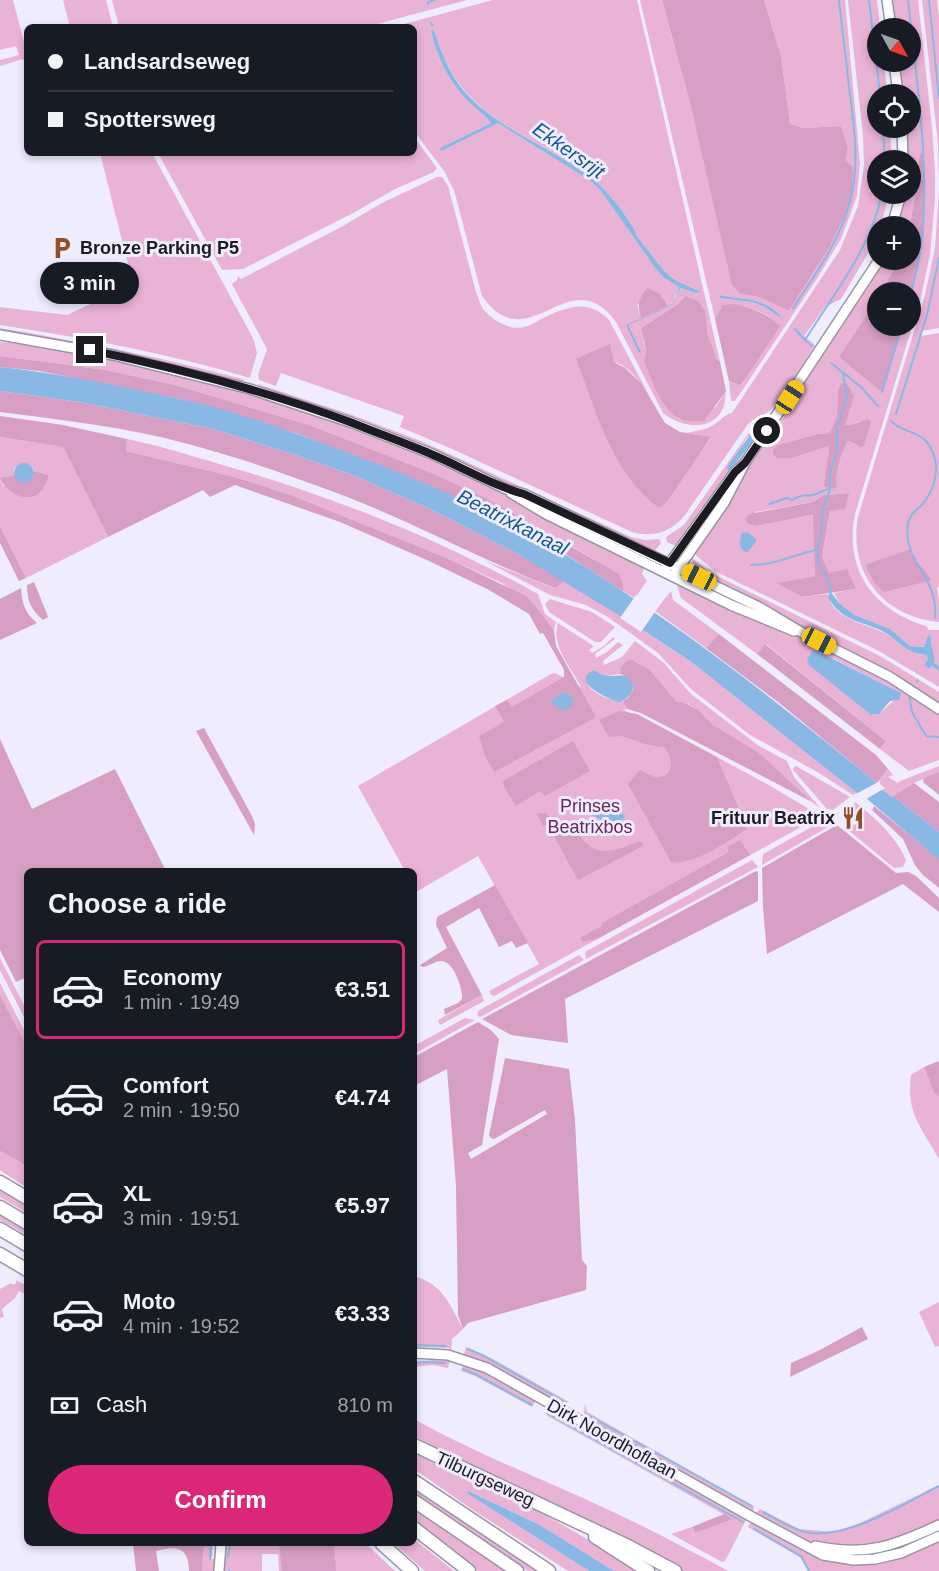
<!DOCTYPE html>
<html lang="en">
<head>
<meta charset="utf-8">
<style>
	body { margin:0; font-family:Arial,sans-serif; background:#242831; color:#f1f3f6; height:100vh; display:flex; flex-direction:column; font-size:22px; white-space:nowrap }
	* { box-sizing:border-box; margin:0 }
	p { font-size:20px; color:#9ea1a6 }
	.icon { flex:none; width:33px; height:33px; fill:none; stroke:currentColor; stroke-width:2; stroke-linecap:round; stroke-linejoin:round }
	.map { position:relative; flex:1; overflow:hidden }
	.panel { position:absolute; left:24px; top:868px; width:393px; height:678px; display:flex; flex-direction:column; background:#171b24; border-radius:9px; box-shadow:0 3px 9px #0003 }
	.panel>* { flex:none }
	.top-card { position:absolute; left:24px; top:24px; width:393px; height:132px; border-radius:9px; box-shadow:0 3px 9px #0003; display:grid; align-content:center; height:132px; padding:0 24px; background:#171b24 }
	.needle { width:39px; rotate:130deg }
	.buttons { position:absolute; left:867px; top:18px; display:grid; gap:12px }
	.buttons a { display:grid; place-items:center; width:54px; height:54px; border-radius:50%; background:#171b24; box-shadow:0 3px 9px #0003; font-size:30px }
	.end { position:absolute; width:27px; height:27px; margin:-14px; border:8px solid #1c1b21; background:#fff; box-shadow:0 0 0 3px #fff }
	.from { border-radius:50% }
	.bubble { position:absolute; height:42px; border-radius:21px; background:#171b24; box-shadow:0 3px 9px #0003; font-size:20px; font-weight:700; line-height:42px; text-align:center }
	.car { position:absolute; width:18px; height:36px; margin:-18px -9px; border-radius:8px; box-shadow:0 0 4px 2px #0007; background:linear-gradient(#f5c518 24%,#345 0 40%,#f5c518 0 76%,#345 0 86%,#f5c518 0) }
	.top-card b { display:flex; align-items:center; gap:21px; height:57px; font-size:22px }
	.top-card b+b { border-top:2px solid #363941 }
	.top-card i { width:15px; height:15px; background:#f1f3f6 }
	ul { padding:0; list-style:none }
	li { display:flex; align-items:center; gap:18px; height:99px; margin:0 12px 9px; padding:0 12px; border:3px solid transparent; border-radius:9px }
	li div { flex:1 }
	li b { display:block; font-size:22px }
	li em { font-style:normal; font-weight:700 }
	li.active { border-color:#db2777 }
	li>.icon { width:54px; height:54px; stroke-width:1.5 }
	h2 { padding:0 24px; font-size:27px; line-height:72px }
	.pay { display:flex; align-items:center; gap:15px; height:66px; padding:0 24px; font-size:22px }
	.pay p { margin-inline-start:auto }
	.cta { display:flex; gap:12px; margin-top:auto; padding:12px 24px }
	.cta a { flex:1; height:69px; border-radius:36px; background:#db2777; color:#fff; font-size:24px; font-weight:700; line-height:69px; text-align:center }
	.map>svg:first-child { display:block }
</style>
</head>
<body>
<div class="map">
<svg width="939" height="1571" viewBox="0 0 939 1571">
	<rect width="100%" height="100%" fill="#efecfe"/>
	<g fill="#e9b3d6" fill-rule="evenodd">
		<path d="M0,0H13L27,53V67L23,59L0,66V60L19,55L16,46L0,50Z"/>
		<path d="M63,0H106L113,27H70Z"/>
		<path d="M112,0H467L366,27H119Z"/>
		<path d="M493,0H637L720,362C708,350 707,327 705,311L685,296L678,304L641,328L647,356L715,408L726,391C725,396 725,401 724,406C714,433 681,428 663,413L616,322C569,257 529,363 482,296L454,190L444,171L414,131V27H393ZM434,30C441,52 449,73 465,91C509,142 583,153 623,212C628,220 634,227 637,236L664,271L675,280L695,289V293L681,288L670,306L641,318L637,305L660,294L668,306L673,301L679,287L664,278L601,191L589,180L498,123L440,148L491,123C485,115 475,108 468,100C448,81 437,58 431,31Z"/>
		<path d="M640,0H662L741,294L759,297L789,311L830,246L852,201L846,161L848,147L841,126L803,128L790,124L781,56L764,0H845L860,163L857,196L841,239L816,280L735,401H731L729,381L742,385L770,317C755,309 741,303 723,306L715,319ZM720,295C746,301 765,296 784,320L763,306L752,302L719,298Z"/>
		<path d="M848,0H877L880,28H878V62H884L887,94H878V128H890L892,160H878V194H889L881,225L878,226L877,234L873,245L841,299L825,307L804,336L815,345C801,366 789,390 772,409C766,415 755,417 748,424L685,515C671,532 654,538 632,532L450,448L400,427L404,416L281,373L276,386L259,380L258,375L267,349L232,284L237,280L238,276L241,279L341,227L382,203L437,177H442L448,186L476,292C478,297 480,304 483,309C492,320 510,331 524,327C530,326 536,322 541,319C566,307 588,298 609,320L664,423C653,403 638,369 614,362C603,358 588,360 576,359L688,469L711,438L686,433C696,431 706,430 715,424C722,419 724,415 732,413L840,250L858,206L864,164L863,136Z"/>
		<path d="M891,0H918L932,127L935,173V199L930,255L920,301L855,514C844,570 873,610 926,626L929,630H939V666C929,659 935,645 929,636L925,647L910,646L890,629L855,615L840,604L834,593L856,589L828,573L822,557L830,511L848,493L824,495L813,502L755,512L756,526L814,515L815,576L778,583L802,597L828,594C833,619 861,622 880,631C899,639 903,653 926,655L928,659L924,665L930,669L932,666L939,671V687L879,651L715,571L693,553L882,260H899L881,292H878L877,299L839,357L882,391L902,326H910L911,297L923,232L924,154L910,226H895L903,194H910V160H906L905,128H910V94H901L897,62H910V28H894ZM838,390L846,419L845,425H851L860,421L856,445L848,441C841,455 835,470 837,486H824C824,472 830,457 828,446L778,445L817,434L830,433L837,415Z"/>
		<path d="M922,0H937L939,16V183L938,143Z"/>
		<path d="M414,137L437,168L434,172L395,189L355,212L243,269L222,270L158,153H414Z"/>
		<path d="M100,153H152L253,338L257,353L250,378C168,353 84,338 0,325V307L67,315L133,284Z"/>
		<path d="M939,191V328L922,331L921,336L939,333V587L937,588L939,599V622C883,617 848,572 858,517L925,295L935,248ZM911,550L913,556L932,580L866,565Z"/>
		<path d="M0,328C83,342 165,358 246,380L237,382L85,345L0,332Z"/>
		<path d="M0,342C58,346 113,360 170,374C276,400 381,432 479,480C512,496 542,516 574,534C597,546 621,557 644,568L642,574L647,581L635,598L623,591V583L592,558L506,509L427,471L312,426L179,386L106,370L0,356Z"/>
		<path d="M258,384L352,415L421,441L631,537L645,540L659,539L661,543L654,552L450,458L264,390Z"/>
		<path d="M773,412L761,431L751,425Z"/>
		<path d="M751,433L757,438L749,452L711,496L676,546L667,542L666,537L684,525L748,434ZM748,436L750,448L728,470Z"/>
		<path d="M0,437L63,447L108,537L26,578L0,526V479L3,486L49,475L34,471L32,466L14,468L15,475L0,478Z"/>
		<path d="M127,439C158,445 189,455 219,464C330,495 437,538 538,594L545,614L556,622L554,630L537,608L502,583L447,558L291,495L235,477L126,451Z"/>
		<path d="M692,558L711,573L880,656L939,692V704L891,673L790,622L754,598L699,571L693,565Z"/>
		<path d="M483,560L554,588L565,581L619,614L690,661L857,793L853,795L819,773L750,735L691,689L658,653L608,617L586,605L550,595Z"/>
		<path d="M677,586H683L826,649L894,683L939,713V760L909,771L880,749L886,741L766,644L757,654L681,598ZM808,656H828L893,689L897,699C887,703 883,716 871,715L810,665Z"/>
		<path d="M671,591L673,600L719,634L706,648L655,611Z"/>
		<path d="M550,599L592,612L615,627L601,642H595L549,612L545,604Z"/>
		<path d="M558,623L592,645L593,647L589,650L592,653L604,646L613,637L615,639L595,654L596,658L607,652L618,642L623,645L603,661L604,665L622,657L635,641L664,663L691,694L759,746L787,761L794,777L821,809L713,725C703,715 691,701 677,702L650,670H620V674L607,676L594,670L588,676C588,680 587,683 589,686C594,695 614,701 623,701L627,709L624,710L717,760V757L767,784L821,816L494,996L491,995L489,991L539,964L478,856L416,892L414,888V872L405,871L358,786L551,674L555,673L581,687C572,668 550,645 558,623Z"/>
		<path d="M796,766L850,797L833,810L827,809L794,771L793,768Z"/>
		<path d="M939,766V772L914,783L892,797L876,785L888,769L893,775L888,777L898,783L900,781Z"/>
		<path d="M855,802C876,819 895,835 906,860L903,867L894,868L847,829L863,820L851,810Z"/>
		<path d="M826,819H830L835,823L762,865L763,854Z"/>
		<path d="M752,860L758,867L586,959L585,952Z"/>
		<path d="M579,955L584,960L480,1017L477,1015L478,1011Z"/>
		<path d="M0,958L27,1011V1023L0,970Z"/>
		<path d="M0,983L27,1036V1047L0,995Z"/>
		<path d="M482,995L484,1001L440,1025L438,1020Z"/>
		<path d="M465,1018L475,1020L414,1054V1046Z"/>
		<path d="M924,1067L934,1093L939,1097V1159C921,1127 906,1113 911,1075Z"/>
		<path d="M0,1151L27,1166V1188L0,1170Z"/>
		<path d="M0,1189L27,1206V1213L0,1197Z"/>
		<path d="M0,1214L27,1231V1235L0,1220Z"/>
		<path d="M414,1276C443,1284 450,1305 463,1329L452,1339L451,1351L449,1348L414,1347Z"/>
		<path d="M16,1280L27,1286V1295L19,1291L15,1298L2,1309L4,1317L0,1318V1289L11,1283L13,1285L16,1283Z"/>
		<path d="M939,1302V1346L935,1347L919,1312Z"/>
		<path d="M466,1347L491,1358L569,1402L558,1405L479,1360L464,1354Z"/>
		<path d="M433,1360L447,1361L450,1360L448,1368L433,1365L414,1367V1361Z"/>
		<path d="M464,1363L486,1373L536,1400L532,1407L475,1376L461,1371Z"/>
		<path d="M585,1403L587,1412L754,1507L753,1512H751L589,1422L584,1414Z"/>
		<path d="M550,1408L747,1518L725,1561L722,1562L671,1534L692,1527L695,1533L732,1519L546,1415Z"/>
		<path d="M414,1419C469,1450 528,1473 585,1499C634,1521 681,1545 728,1571H681L579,1516L430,1445L414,1436Z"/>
		<path d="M414,1452L547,1516L615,1555L638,1571H614L540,1525L468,1491V1493L589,1571H568L470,1508L414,1469Z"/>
		<path d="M939,1485V1523L868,1549L818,1545L807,1542L756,1516V1513L760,1509L799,1529L835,1532L860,1523Z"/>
		<path d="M414,1488L538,1571H528L414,1495Z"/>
		<path d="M414,1509L508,1571H478L414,1521Z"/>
		<path d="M751,1522L807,1551L861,1562L939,1538V1571H809L801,1558L748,1527Z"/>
		<path d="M414,1539L454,1571H425L394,1544H414Z"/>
		<path d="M204,1544H213L212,1559H215V1571H202Z"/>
		<path d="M227,1544H366L395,1571H279L278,1554H262V1571H224Z"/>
	</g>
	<g fill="#d79fc3">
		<path d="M662,0H764L781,56L790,124L803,128L841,126L848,147L846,161L853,168L852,201L830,246L789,311L759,297L741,294L732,285L692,111Z"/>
		<path d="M924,153L923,232L911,297L910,292H881L899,260H910V226L916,192L920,154Z"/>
		<path d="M648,288L660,294L668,306L641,318C637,304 638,298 648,288Z"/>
		<path d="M685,296L698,301L705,311L708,335L716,358L720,362L726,391L704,421C700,421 694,422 690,421C663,419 653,382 644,361C649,351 643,339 641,328L678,304Z"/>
		<path d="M877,299L878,326H902L882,392L839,357Z"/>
		<path d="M734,304C752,308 766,313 780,326L741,385L729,381L715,319L723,305Z"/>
		<path d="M610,344L614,362L625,368L641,383L665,423L680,432L711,437L668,500L659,508C612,474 596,410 576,359Z"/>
		<path d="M0,356L106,370L179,386L312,426L427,471L473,492L506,509L619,574L623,583V591L559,550L454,497L298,434L226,411L175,398L39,371L0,367Z"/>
		<path d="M842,383L847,384L854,396L845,425H851L868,419L871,422L864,446L861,447L848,441C841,455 835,470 837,487L830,489L824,486C824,473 830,456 828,446L791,458H777L773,454V449L778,445L817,434L830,433L837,415L838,390Z"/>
		<path d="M0,391L79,402L213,429L302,457L355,476L432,510L516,553L565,581L555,588C480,560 410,520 334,492C286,474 237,457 188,444C126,427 63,420 0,412Z"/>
		<path d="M0,416L63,425L127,439L126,451L235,477L291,495L447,558L526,596L537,608L554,630L556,646L595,715V718L494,772L485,756L479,736L504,722L495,706L507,700L512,707L564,677V670L543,633L540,634L529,614L489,590L429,561L340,522L235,485L210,497L203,490L108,537L63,447L0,437Z"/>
		<path d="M34,471L49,475C46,482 43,492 36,495C22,502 4,490 0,478L15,475L33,478Z"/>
		<path d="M849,493L845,509L830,511L822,557L829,573L847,569L856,589L802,597L777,583L815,576L813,515L756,526L748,524L745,519L749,514L813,502L824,495Z"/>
		<path d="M0,526L26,578L19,581L0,543Z"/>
		<path d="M911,549L913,556L932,580L884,592L874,582L865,565Z"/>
		<path d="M34,582L47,614L48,617L43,620C31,610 27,601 27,585Z"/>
		<path d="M21,588C22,604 25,613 37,623L0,640V599Z"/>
		<path d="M719,634L876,755L888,769L877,783L778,702L706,648Z"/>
		<path d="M765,644L886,741L880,749L757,654Z"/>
		<path d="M630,659L650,670L677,702H683L698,710L713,725L759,753L812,802L641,713L627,709L623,701L628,698L633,689L624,675L620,674C620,667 624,663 630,659Z"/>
		<path d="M619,711L637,714L717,757L747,829C728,841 694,866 671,862L628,784L640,770C646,772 652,778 659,777C676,775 672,756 664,747L648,745L622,736L609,737L599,720Z"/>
		<path d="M204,728L252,816L255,824L254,835L196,731Z"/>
		<path d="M0,739L32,809L115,769L166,871L27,872V977L16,982L0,950Z"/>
		<path d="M573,741L590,771L545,796L540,791L516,806L504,787L503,781Z"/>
		<path d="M939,772V795L923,782L924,778Z"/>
		<path d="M914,783L939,802V832L893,796Z"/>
		<path d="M874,806L939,859V888L923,875L915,865L903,839L872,810Z"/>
		<path d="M545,813L566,830L573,826C592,858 608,855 639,841L643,843V846L578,880L548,825L543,826L537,814Z"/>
		<path d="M837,825L896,873L908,872L916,876L939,898V912L903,884L767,954L763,907L762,868Z"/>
		<path d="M740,840L750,855L597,939L583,942L580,938L602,926V923L729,852L727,847Z"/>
		<path d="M756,871L758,872V901L565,999L568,1043L511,1035L482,1019Z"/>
		<path d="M495,885L528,943L516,948L512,941L499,947L479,908L446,927L482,995L445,1015L444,1009L458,1003L462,999C463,989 454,961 441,961C434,961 429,967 422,967L420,965L447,948L436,925L437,917Z"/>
		<path d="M0,995L27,1047V1166L0,1151Z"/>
		<path d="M478,1022L491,1030L499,1039L482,1145L468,1153L471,1159L547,1114L545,1110L494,1139L491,1138L489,1135L505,1058L569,1069L575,1120L582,1260L587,1266L586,1290L468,1323L463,1329L458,1315L456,1186L447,1069L414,1086V1057Z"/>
		<path d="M939,1061V1097L934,1093L924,1067Z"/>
		<path d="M862,1327L868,1339L790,1377L791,1363L818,1351Z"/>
		<path d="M724,1514L733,1519L695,1533L692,1527Z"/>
		<path d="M133,1544H204L202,1571H189C189,1547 176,1545 156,1551L159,1571H136Z"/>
		<path d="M279,1544H334L336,1571H282Z"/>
	</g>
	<g fill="#8ab8e4">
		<path d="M434,30C441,52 449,73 464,91C509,142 583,153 623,212C628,220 634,227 637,236L664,271L675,280L701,292L695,293L681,288L670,306L628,325L641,352L639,353L626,325L668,306L674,301L679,287L664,278L654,266L601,191L589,180L498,123L441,151L440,148L491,123C485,115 475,108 467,100C448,80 437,58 431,31Z"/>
		<path d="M720,295C747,301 765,296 784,320L763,306L752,302L719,298Z"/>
		<path d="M0,367C48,372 94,381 142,391C171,397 200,403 228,411C273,424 316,441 359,457C428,483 498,514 561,552C674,620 775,700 877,783L876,785L892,797L893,796L939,832V860L866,798L857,793L690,661L640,628L516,553L432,510L355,476L302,457L213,429L79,402L0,391Z"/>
		<path d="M750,435L753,436L755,439L730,470H728L727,467Z"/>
		<circle cx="24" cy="473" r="10"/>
		<path d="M747,532L756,539V542L748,552C737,551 740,540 742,533Z"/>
		<path d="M830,591L840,604L855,615L890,629L910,646L924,647L928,636L930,635L935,663L939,666V671L932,666L930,669L924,665L928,659L926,655C904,653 900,641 882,631C859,620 842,622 828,597Z"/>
		<path d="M813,651H817L901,693L899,700L890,701L879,714L871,715L809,665L807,658Z"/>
		<path d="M594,670C599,672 603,675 608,676C620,677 627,671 633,685C633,693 627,700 619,702C609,699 569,682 594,670Z"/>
		<path d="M563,693L569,694L573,699L572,704L567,710H562L551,703L554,698Z"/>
		<path d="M586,800L599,802L610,810L625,815V817C611,831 595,817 583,808V803Z"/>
		<path d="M468,1491L540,1525L614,1571H589L467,1493Z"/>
	</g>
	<g fill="#efecfe">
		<path d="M636,595L657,609L641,632L620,618Z"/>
		<path d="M880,781V784L885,788L863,801L854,795Z"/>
	</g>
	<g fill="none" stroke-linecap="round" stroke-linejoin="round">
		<g stroke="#8ab8e4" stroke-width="2">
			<path d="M869,0L880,94"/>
			<path d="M908,0C916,76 928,152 923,229C921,252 916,275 910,297"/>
			<path d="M929,0L939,98"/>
			<path d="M428,4V2L435,0"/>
			<path d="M431,23L432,25"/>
			<path d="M883,128L885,160"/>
			<path d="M793,308C815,275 840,240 850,202C860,164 854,125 849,87C846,58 842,29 839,0"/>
			<path d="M795,329L805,340"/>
			<path d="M812,346L805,340C835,292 870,250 882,194"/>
			<path d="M831,363L861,387L878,406"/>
			<path d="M882,392L902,326"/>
			<path d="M896,414L927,315L939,258"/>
			<path d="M891,421C907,437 926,427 935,459C939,476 932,493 921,506C915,511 909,516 908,524C902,563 939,576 935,618"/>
			<path d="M769,504L787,498L792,500C805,492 807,498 816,494C822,492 823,489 830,489"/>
			<path d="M751,565C776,565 794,554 817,550"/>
			<path d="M831,592L828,580L818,562V546L822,529V514L830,489V472L837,452V427L847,398L843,373"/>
			<path d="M917,682L918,680"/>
			<path d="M909,695L912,712L926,736L939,737"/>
			<path d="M414,1345L446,1346"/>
			<path d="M468,1349L484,1356L565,1402"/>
			<path d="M414,1363L424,1362L445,1363"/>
			<path d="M463,1369L477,1375L532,1405"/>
			<path d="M547,1413L743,1522"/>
			<path d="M586,1414L752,1506"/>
			<path d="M763,1512C777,1519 790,1528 805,1532C845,1541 903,1504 939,1486"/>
			<path d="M754,1529L801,1556L809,1571"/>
			<path d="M228,1557L230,1544"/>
			<path d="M210,1559L211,1544"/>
			<path d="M229,1570V1571"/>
		</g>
		<g stroke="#9895a5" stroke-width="12">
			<g id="secondary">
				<path d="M887,0L891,28"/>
				<path d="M894,62L898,94"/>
				<path d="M902,128L903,160"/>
				<path d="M892,226L901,194"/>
				<path d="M0,335L113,355L250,389L350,422L432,454L506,489L524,494L759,607L801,632L890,677L939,709"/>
				<path d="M511,493L546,514L731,605L794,631"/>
				<path d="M667,567L735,472L743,465"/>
				<path d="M673,576L724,503L745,463L879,260"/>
				<path d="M414,1353L448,1355L487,1368L752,1517L823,1555L854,1560L875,1559L901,1553L939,1536"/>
				<path d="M815,1546C865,1557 894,1546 939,1525"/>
				<path d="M219,1571L221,1544"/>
			</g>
		</g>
		<g stroke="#9895a5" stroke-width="15">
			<g id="highway">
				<path d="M0,1182L27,1198"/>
				<path d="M0,1207L27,1223"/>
				<path d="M0,1229L27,1245"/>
				<path d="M0,1254L27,1270"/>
				<path d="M414,1445L628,1546L675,1571"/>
				<path d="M414,1481L549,1571"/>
				<path d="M414,1501L517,1571"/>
				<path d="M414,1528L469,1571"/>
				<path d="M595,1537L648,1571"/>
				<path d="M382,1544L412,1571"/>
			</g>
		</g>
		<use href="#secondary" stroke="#fff" stroke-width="9"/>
		<use href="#highway" stroke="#fff" stroke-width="12"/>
	</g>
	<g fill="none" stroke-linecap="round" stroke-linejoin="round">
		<path stroke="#1c1b21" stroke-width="8" d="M90,350C178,368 266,391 350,422C377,433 405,443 431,454C462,467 491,485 524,494L670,563L735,472L745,463L767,431"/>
	</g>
	<defs>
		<g id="parking-bare" transform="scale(1.8)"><path d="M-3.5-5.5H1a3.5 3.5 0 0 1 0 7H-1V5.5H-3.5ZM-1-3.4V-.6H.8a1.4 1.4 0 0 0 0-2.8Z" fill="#934e25" stroke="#efecfe" stroke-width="2.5" paint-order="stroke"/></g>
		<g id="restaurant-bare" transform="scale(1.8)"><path d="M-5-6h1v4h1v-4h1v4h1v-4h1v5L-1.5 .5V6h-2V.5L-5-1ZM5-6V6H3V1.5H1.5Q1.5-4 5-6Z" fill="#934e25" stroke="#efecfe" stroke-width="2.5" paint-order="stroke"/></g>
	</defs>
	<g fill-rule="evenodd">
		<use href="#parking-bare" x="62" y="248"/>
		<use href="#restaurant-bare" x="853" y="818"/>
	</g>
	<g text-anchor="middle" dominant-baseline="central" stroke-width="6" stroke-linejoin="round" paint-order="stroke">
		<g font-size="18" font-weight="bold" fill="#1c1b21" stroke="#efecfe" text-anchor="start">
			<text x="80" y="248">Bronze Parking P5</text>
			<text x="835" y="818" text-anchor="end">Frituur Beatrix</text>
		</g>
		<g font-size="18" fill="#682756" stroke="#efecfe">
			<text x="590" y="806">Prinses<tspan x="590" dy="21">Beatrixbos</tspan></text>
		</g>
		<g font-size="18" fill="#1c1b21" stroke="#efecfe">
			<text transform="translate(612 1439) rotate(29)">Dirk Noordhoflaan</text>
			<text transform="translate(485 1479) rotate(25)">Tilburgseweg</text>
		</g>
		<g font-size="20" font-style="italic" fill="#14588f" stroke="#efecfe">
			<text transform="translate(569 150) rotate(35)">Ekkersrijt</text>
			<text transform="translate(513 522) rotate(27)">Beatrixkanaal</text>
		</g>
	</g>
</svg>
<div class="buttons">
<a><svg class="needle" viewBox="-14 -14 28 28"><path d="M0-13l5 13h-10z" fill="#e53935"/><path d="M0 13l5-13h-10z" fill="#9ea1a6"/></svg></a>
<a><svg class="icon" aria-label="locate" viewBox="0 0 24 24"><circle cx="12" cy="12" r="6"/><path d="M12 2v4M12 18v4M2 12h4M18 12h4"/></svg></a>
<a><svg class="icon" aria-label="layers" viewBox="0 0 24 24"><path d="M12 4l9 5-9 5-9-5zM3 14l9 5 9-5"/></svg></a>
<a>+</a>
<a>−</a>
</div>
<i class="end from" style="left:767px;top:431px"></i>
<i class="end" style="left:90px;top:350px"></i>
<div class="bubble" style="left:40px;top:262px;width:99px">3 min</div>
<i class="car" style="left:790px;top:397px;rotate:33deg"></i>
<i class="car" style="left:699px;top:577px;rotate:295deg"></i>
<i class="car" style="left:819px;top:641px;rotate:117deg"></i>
<div class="top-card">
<b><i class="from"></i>Landsardseweg</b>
<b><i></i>Spottersweg</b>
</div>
<section class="panel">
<h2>Choose a ride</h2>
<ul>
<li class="active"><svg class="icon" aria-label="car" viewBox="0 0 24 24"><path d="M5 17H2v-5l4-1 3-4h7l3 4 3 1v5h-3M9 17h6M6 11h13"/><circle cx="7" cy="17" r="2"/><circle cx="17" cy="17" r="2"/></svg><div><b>Economy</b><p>1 min · 19:49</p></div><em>€3.51</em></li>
<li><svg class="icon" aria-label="car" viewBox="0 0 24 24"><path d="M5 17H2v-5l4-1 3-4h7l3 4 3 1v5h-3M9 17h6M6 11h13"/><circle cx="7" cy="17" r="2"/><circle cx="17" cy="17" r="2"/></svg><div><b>Comfort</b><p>2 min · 19:50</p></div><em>€4.74</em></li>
<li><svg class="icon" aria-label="car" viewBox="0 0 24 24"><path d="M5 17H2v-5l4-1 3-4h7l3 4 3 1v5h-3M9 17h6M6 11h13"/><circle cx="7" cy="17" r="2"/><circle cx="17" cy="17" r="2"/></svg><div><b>XL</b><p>3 min · 19:51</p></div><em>€5.97</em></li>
<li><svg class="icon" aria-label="car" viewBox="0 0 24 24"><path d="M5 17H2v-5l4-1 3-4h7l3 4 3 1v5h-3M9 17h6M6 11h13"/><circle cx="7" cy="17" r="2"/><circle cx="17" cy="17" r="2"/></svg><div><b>Moto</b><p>4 min · 19:52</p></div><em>€3.33</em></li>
</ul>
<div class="pay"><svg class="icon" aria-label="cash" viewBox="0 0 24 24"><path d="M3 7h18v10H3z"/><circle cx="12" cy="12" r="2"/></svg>Cash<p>810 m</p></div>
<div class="cta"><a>Confirm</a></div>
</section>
</div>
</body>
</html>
